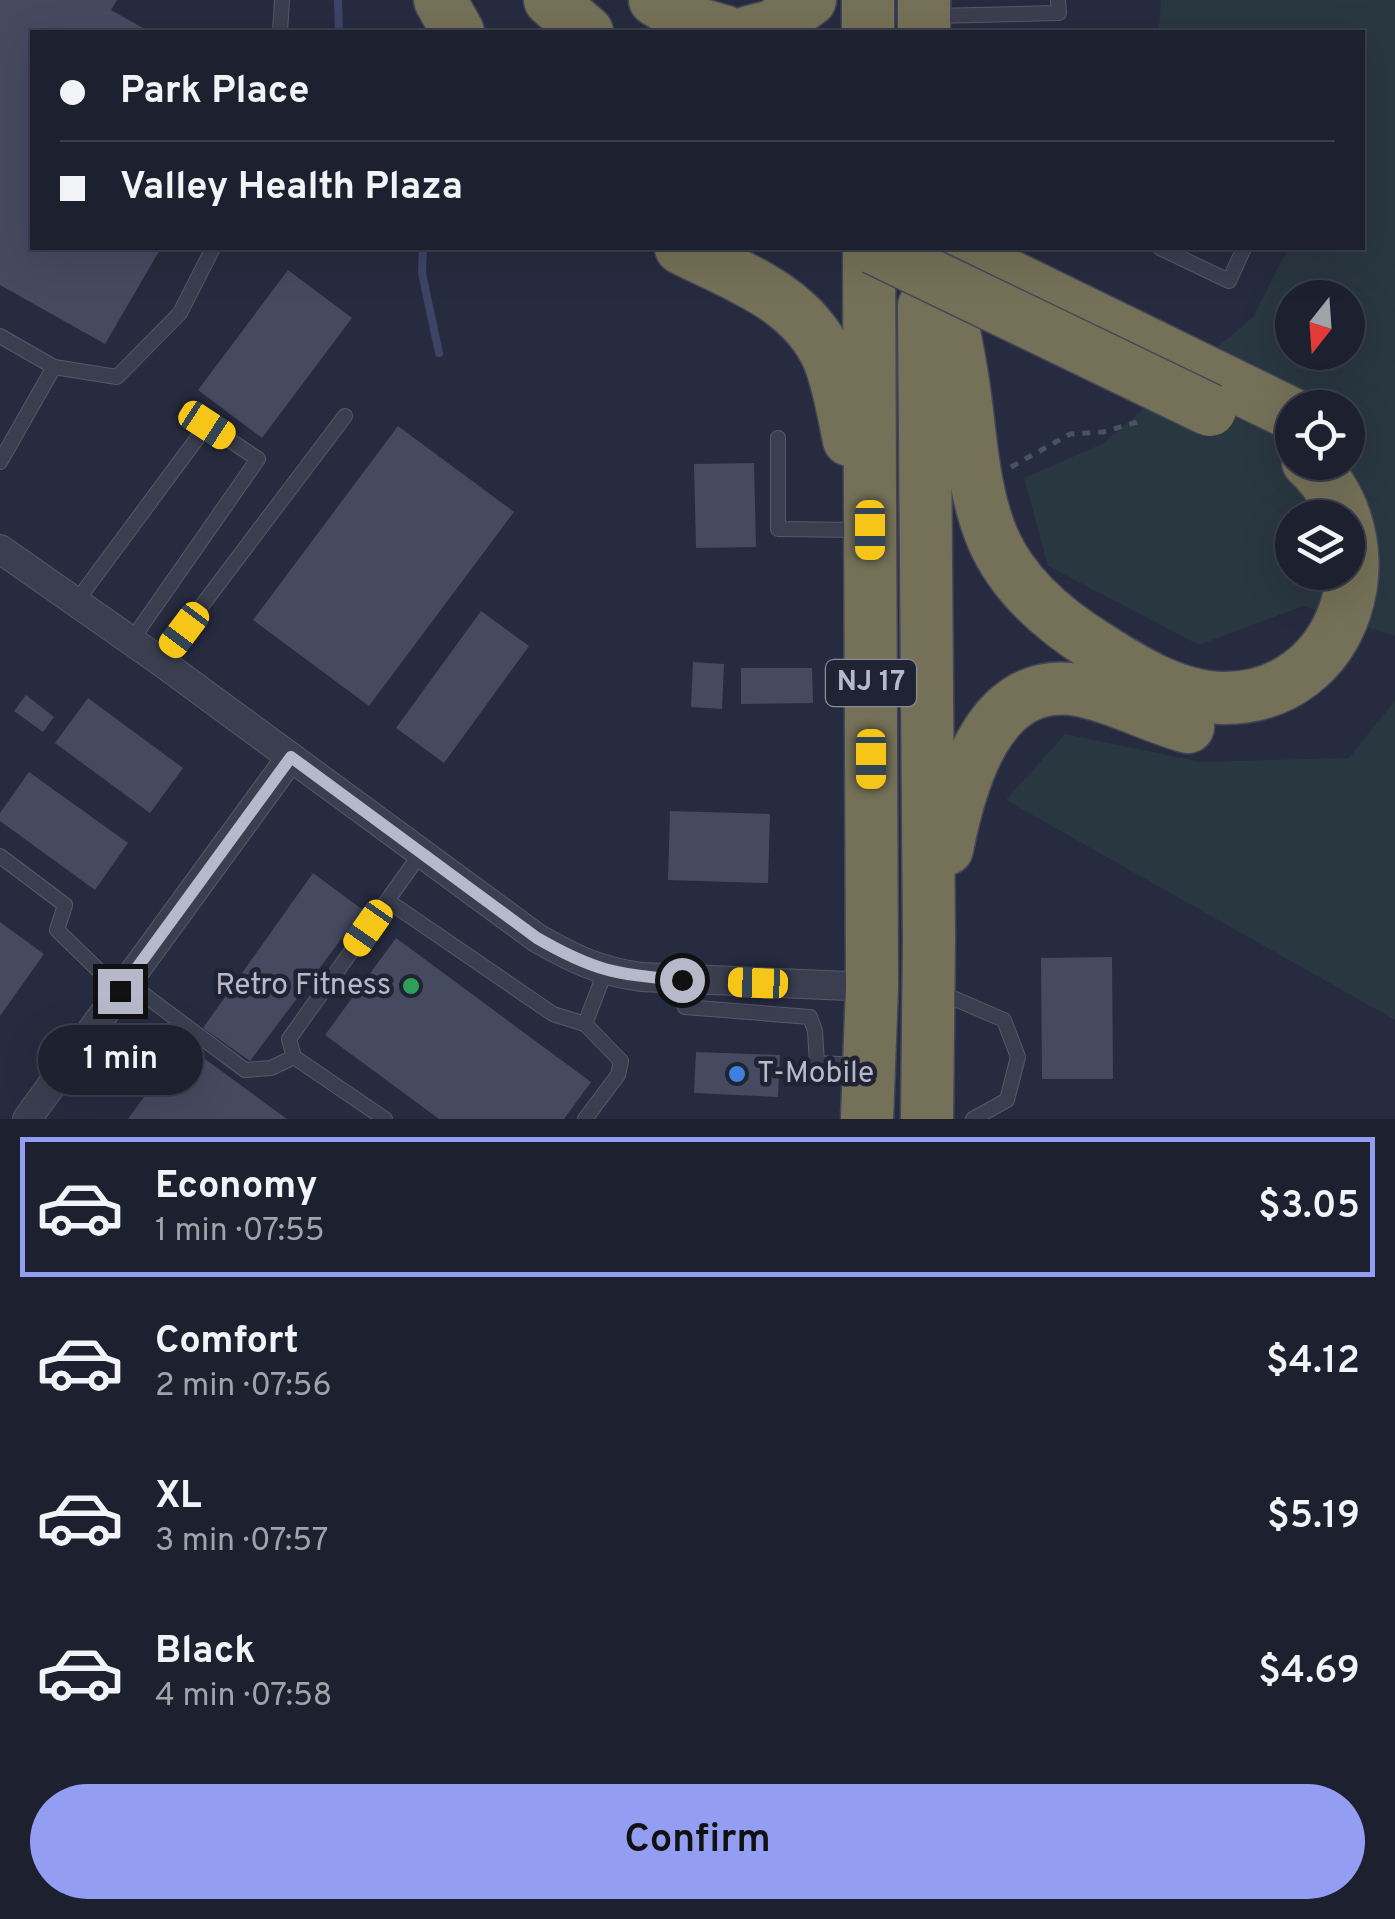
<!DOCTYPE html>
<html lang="en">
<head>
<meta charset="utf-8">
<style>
	body { margin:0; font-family:Overpass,sans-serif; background:#252837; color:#f1f3f6; height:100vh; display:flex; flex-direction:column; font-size:38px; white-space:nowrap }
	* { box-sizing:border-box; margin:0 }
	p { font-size:32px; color:#a0a3aa }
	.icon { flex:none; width:55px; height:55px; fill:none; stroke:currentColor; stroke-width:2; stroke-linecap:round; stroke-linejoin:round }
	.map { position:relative; height:1119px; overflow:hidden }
	.drawer { display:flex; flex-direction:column; background:#1d202f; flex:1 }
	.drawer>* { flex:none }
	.banner { position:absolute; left:30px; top:30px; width:1335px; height:220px; border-radius:0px; box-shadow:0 10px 40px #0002,0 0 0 2px #3b3e4b; display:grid; align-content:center; height:220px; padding:0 30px; background:#1d202f }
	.needle { width:65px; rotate:197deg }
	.buttons { position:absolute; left:1275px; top:280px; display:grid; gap:20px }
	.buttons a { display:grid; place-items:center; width:90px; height:90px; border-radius:50%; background:#1d202f; box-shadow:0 10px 40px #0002,0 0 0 2px #3b3e4b; font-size:50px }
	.end { position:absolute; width:45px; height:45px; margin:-22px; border:12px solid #b7b9ca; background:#111; box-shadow:0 0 0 5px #111 }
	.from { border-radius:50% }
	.bubble { position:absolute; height:70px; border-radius:35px; background:#1d202f; box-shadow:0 10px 40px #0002,0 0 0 2px #3b3e4b; font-size:32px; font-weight:600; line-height:70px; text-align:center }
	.car { position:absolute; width:30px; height:60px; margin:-30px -15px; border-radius:12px; box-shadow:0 0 8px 2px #0007; background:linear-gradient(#f5c518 24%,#345 0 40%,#f5c518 0 76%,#345 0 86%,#f5c518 0) }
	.banner b { display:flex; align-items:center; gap:35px; height:95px; font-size:38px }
	.banner b+b { border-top:2px solid #3b3e4b }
	.banner i { width:25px; height:25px; background:#f1f3f6 }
	ul { padding:18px 0 0; list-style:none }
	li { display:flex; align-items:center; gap:30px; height:140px; margin:0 20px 15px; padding:0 10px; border:5px solid transparent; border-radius:0px }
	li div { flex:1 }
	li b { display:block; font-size:38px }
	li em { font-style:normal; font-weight:600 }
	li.selected { border-color:#939ef3 }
	li>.icon { width:90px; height:90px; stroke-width:1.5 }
	.cta { display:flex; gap:20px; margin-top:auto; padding:20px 30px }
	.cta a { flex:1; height:115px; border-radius:60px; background:#939ef3; color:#111; font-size:40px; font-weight:600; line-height:115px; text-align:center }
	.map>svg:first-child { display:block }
</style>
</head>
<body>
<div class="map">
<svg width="1395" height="1119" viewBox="0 0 1395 1119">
	<rect width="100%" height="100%" fill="#272b3f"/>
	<g fill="#293740" fill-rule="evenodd">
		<path d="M1161,0H1395V636L1303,606L1199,645L1048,566L1024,478L1102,444L1253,317L1288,248H1362V32H1154L1159,28ZM1292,298H1348V352H1292ZM1292,408H1348V462H1292ZM1292,518H1348V572H1292Z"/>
		<path d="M1395,700V1020L1006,800L1065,734L1200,762L1349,758Z"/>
	</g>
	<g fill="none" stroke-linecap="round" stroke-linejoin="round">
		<g stroke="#3d4467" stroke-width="8">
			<path d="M338,0L339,32"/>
			<path d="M423,248L422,273L439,353"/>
		</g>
	</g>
	<g fill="#464a61">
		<path d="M0,0H117L111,10L150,32H32V248H161L105,344L0,285Z"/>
		<path d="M288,270L352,318L262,438L198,390Z"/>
		<path d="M398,426L514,512L369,706L253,620Z"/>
		<path d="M754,463L756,547L696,548L694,464Z"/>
		<path d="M481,611L529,646L444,763L396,728Z"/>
		<path d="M693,662L724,664L722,709L691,707Z"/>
		<path d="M741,668H812L813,703L741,704Z"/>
		<path d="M26,695L54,717L43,732L14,711Z"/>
		<path d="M88,698L183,768L150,813L55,743Z"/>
		<path d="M29,772L128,843L95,890L0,821V813Z"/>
		<path d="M670,811L770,814L768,883L668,880Z"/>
		<path d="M313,873L363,910L250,1061L203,1028Z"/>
		<path d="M0,922L44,954L0,1016Z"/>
		<path d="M396,938L591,1082L564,1119H439L325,1035Z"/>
		<path d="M1112,957L1113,1079H1042L1041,958Z"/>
		<path d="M183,1043L287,1119H128Z"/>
		<path d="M696,1052L780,1055L778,1097L694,1093Z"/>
	</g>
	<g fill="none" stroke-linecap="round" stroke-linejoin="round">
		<g stroke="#56596a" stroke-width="16">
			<g id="lane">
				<path d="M934,16L1059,13L1058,0"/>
				<path d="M280,32L282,0"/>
				<path d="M1160,248L1229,281L1244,248"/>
				<path d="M0,336L54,367L117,377L180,313L213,248"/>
				<path d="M778,438V529L859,530"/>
				<path d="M0,462L54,367"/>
				<path d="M76,602L207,425L258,459L131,641"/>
				<path d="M160,661L345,416"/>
				<path d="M0,856L65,905L57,930L120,991"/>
				<path d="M388,901L553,1014L585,1024"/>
				<path d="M670,980L685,1007L810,1017L815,1031L817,1063L862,1065"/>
				<path d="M127,982L245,1070L271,1068L294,1057"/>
				<path d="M939,992L1004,1020L1018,1057L1007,1100L973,1119"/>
				<path d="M385,1119L294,1057L289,1039L421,853"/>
				<path d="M585,1119L618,1075L621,1061L585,1024L605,972"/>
			</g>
		</g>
		<g stroke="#56596a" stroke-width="30">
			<g id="street">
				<path d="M0,549L160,661L537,938C574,959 598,971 641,977L872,987"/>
				<path d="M27,1119L291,757"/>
			</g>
		</g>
		<g stroke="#424657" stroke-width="55">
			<g id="highway">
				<path d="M440,0L458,32"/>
				<path d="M550,0L587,32"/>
				<path d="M655,0L695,23L726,32"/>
				<path d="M868,0V32"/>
				<path d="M749,32L773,26L810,0"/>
				<path d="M924,32V0"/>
				<path d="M681,248C736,276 801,297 828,357C839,383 843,412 849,440"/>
				<path d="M935,248C946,292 956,337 963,382C971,434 972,490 993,539C1013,585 1055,621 1097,647C1134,671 1177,697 1222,698C1348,700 1395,542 1308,462"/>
				<path d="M952,248L1292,414"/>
				<path d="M924,306L929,939L927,1119"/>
				<path d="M947,849C960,783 989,674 1078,690C1116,697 1151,717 1188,727"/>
				<path d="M867,1119L872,987L869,248"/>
			</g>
		</g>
		<path stroke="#47545d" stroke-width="5" stroke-dasharray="8 8" stroke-linecap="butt" d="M1011,467L1070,434L1103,432L1144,420"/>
		<use href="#lane" stroke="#3b3e4f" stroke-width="14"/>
		<use href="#street" stroke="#3b3e4f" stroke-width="28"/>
		<use href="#highway" stroke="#757158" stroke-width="52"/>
		<g stroke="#424657" stroke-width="55" stroke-linecap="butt">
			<path id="highway-bridge" d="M874,248L1210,410"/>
		</g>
		<use href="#highway-bridge" stroke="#757158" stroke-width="52"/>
	</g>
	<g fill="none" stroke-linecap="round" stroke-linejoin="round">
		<path stroke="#b7b9ca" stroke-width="12" d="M120,991L291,757L537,938C594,971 617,975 682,980"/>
	</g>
	<circle fill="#2e9e5b" stroke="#1f2334" stroke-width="4" cx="411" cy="986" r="10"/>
	<circle fill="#3f7fe0" stroke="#1f2334" stroke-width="4" cx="737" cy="1074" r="10"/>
	<g text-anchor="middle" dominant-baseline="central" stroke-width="9" stroke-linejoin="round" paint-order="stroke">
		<rect fill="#1f2334" stroke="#898c9d" stroke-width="2.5" x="826" y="660" width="90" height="46" rx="8"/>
		<g font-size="28" font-weight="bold" fill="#b7b9ca">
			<text x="871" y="683">NJ 17</text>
		</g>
		<g font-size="30" fill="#b7b9ca" stroke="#1f2334" text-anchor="end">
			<text x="391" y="986">Retro Fitness</text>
			<text x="757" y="1074" text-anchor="start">T-Mobile</text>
		</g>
	</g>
</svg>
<div class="buttons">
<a><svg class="needle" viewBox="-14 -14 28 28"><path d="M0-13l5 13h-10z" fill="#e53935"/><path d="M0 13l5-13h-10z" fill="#a0a3aa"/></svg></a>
<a><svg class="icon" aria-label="locate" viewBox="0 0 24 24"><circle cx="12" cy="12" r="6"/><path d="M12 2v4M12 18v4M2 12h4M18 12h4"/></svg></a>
<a><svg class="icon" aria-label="layers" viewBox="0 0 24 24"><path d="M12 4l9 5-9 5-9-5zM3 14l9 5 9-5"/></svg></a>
</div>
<i class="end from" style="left:682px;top:980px"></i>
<i class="end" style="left:120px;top:991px"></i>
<div class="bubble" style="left:38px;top:1025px;width:165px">1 min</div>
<i class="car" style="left:207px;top:425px;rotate:123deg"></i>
<i class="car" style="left:870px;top:530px;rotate:180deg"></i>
<i class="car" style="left:184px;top:630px;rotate:217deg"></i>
<i class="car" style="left:871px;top:759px;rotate:180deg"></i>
<i class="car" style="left:368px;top:928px;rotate:215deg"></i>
<i class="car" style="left:758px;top:983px;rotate:272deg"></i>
<div class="banner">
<b><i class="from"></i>Park Place</b>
<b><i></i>Valley Health Plaza</b>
</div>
</div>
<section class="drawer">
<ul>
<li class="selected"><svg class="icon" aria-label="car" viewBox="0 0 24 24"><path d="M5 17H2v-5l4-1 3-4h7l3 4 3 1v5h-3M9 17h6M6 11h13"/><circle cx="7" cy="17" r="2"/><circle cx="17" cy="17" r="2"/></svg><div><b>Economy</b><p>1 min · 07:55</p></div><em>$3.05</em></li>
<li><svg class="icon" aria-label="car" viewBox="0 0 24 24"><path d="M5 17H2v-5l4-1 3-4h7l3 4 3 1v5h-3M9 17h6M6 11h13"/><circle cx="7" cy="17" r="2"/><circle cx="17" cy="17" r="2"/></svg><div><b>Comfort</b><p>2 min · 07:56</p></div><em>$4.12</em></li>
<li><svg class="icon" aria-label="car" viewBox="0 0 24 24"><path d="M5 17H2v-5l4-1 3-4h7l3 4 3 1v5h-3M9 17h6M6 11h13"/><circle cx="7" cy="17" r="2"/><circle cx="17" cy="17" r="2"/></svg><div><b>XL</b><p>3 min · 07:57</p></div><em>$5.19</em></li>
<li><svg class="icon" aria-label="car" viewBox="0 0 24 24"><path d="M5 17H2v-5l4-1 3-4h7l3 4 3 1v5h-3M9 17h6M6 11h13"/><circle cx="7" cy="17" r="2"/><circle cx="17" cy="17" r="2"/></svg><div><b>Black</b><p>4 min · 07:58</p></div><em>$4.69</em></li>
</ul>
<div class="cta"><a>Confirm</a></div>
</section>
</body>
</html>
